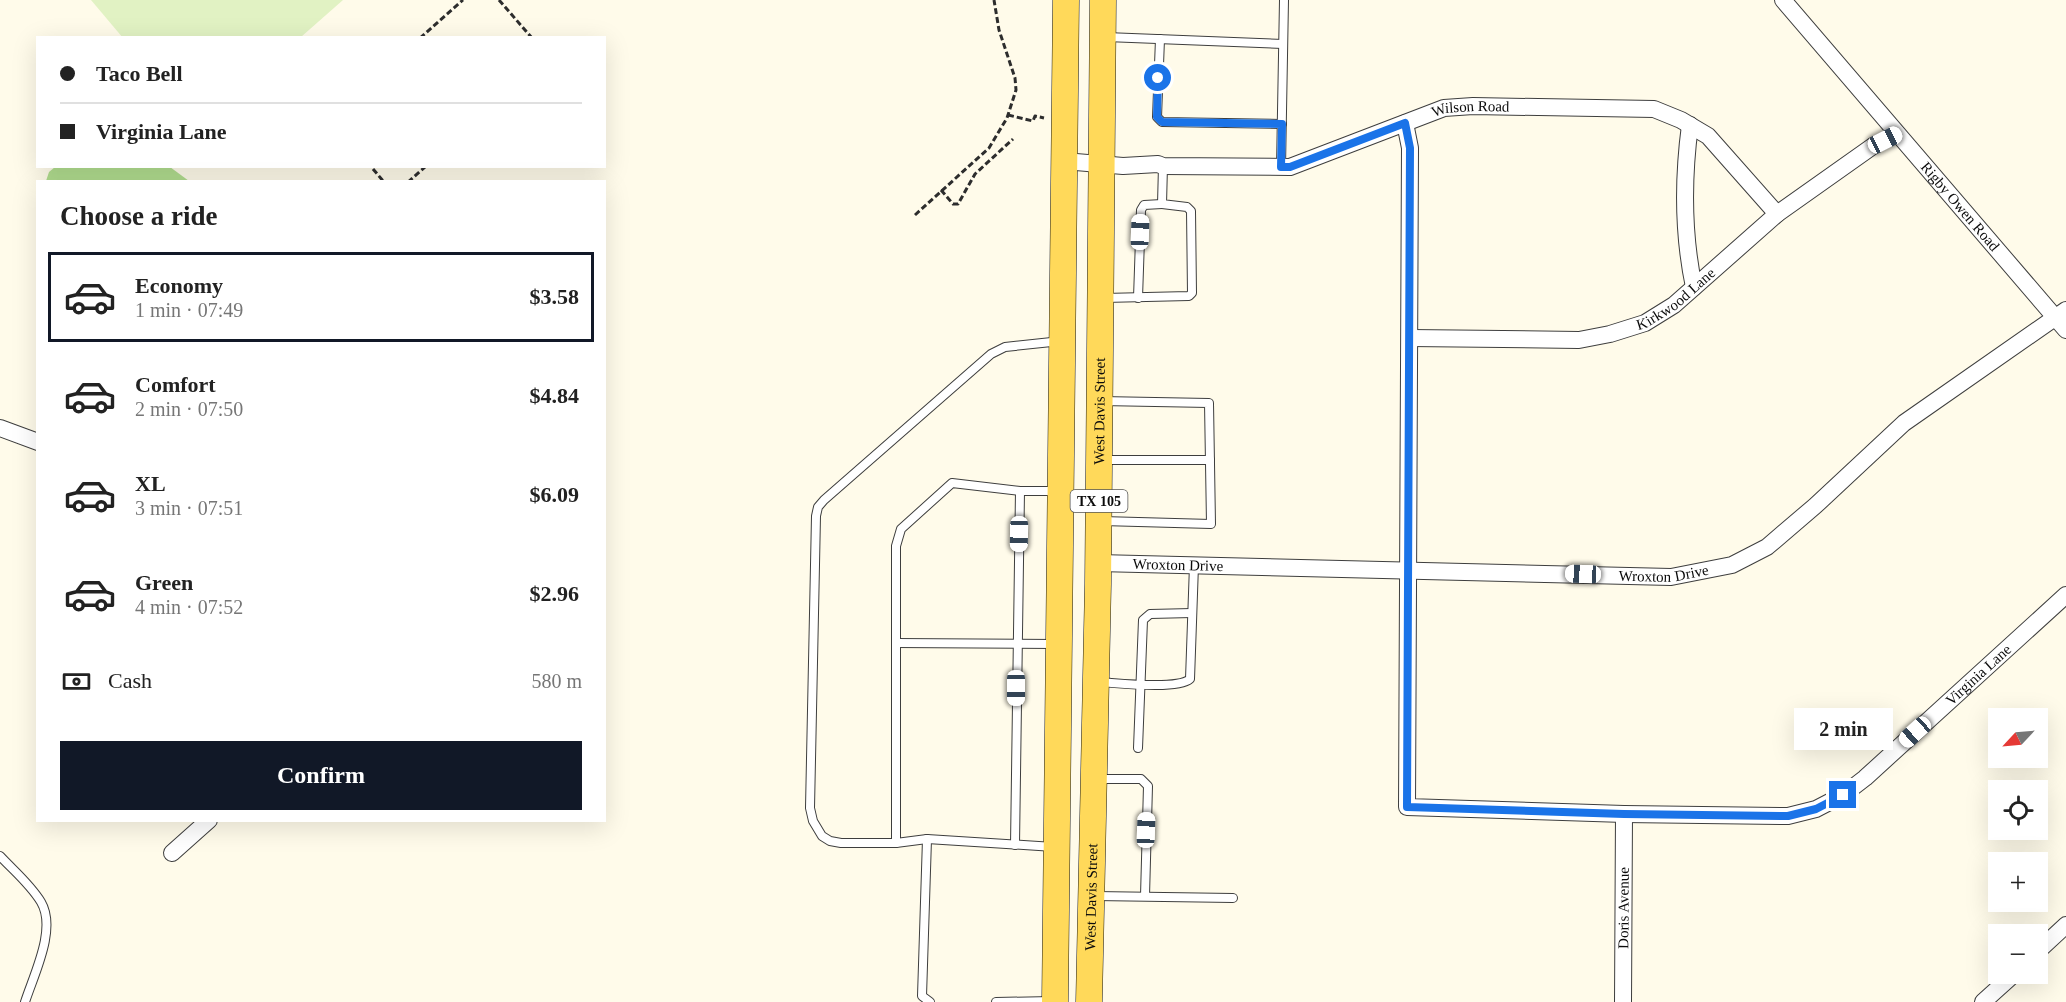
<!DOCTYPE html>
<html lang="en">
<head>
<meta charset="utf-8">
<style>
	body { margin:0; font-family:"Times New Roman",serif; background:#f6f6f6; color:#222; height:100vh; display:flex; flex-direction:column; font-size:22px; white-space:nowrap }
	* { box-sizing:border-box; margin:0 }
	p { font-size:20px; color:#767676 }
	.icon { flex:none; width:33px; height:33px; fill:none; stroke:currentColor; stroke-width:2; stroke-linecap:round; stroke-linejoin:round }
	.map { position:relative; flex:1; overflow:hidden }
	.panel { position:absolute; left:36px; top:180px; width:570px; height:642px; display:flex; flex-direction:column; background:#fff; border-radius:0px; box-shadow:0 6px 24px #0002 }
	.panel>* { flex:none }
	.banner { position:absolute; left:36px; top:36px; width:570px; height:132px; border-radius:0px; box-shadow:0 6px 24px #0002; display:grid; align-content:center; height:132px; padding:0 24px; background:#fff }
	.needle { width:39px; rotate:244deg }
	.controls { position:absolute; left:1988px; top:708px; display:grid; gap:12px }
	.controls a { display:grid; place-items:center; width:60px; height:60px; border-radius:0px; background:#fff; box-shadow:0 6px 24px #0002; font-size:30px }
	.end { position:absolute; width:27px; height:27px; margin:-14px; border:8px solid #1a73e8; background:#fff; box-shadow:0 0 0 3px #fff }
	.from { border-radius:50% }
	.bubble { position:absolute; height:42px; border-radius:0px; background:#fff; box-shadow:0 6px 24px #0002; font-size:20px; font-weight:700; line-height:42px; text-align:center }
	.car { position:absolute; width:18px; height:36px; margin:-18px -9px; border-radius:8px; box-shadow:0 0 4px 2px #0007; background:linear-gradient(#fff 24%,#345 0 40%,#fff 0 76%,#345 0 86%,#fff 0) }
	.banner b { display:flex; align-items:center; gap:21px; height:57px; font-size:22px }
	.banner b+b { border-top:2px solid #e0e0e0 }
	.banner i { width:15px; height:15px; background:#222 }
	ul { padding:0; list-style:none }
	li { display:flex; align-items:center; gap:18px; height:90px; margin:0 12px 9px; padding:0 12px; border:3px solid transparent; border-radius:0px }
	li div { flex:1 }
	li b { display:block; font-size:22px }
	li em { font-style:normal; font-weight:700 }
	li.selected { border-color:#111827 }
	li>.icon { width:54px; height:54px; stroke-width:1.5 }
	h2 { padding:0 24px; font-size:27px; line-height:72px }
	.pay { display:flex; align-items:center; gap:15px; height:66px; padding:0 24px; font-size:22px }
	.pay p { margin-inline-start:auto }
	.cta { display:flex; gap:12px; margin-top:auto; padding:12px 24px }
	.cta a { flex:1; height:69px; border-radius:0px; background:#111827; color:#fff; font-size:24px; font-weight:700; line-height:69px; text-align:center }
	.map>svg:first-child { display:block }
</style>
</head>
<body>
<div class="map">
<svg width="2066" height="1002" viewBox="0 0 2066 1002">
	<rect width="100%" height="100%" fill="#fffbea"/>
	<path fill="#b1dd8f" d="M55,167H170L189,181H46L49,172Z"/>
	<path fill="#e1f2c3" d="M91,0H343L301,37L123,38Z"/>
	<g fill="none" stroke-linecap="round" stroke-linejoin="round">
		<g stroke="#3e3e3e" stroke-width="10">
			<g id="service">
				<path d="M1106,37L1283,44"/>
				<path d="M1160,39L1157,117L1162,122L1282,124"/>
				<path d="M1281,167L1284,0"/>
				<path d="M1104,298L1189,296L1192,293L1191,211L1187,207L1162,204L1163,166"/>
				<path d="M1138,298L1141,210L1144,205L1162,204"/>
				<path d="M1101,401L1209,403L1211,524L1102,521"/>
				<path d="M1103,460H1210"/>
				<path d="M896,643L1056,644"/>
				<path d="M1099,682C1118,683 1177,690 1190,679L1194,565"/>
				<path d="M1138,748L1143,620L1150,614L1192,613"/>
				<path d="M1096,779H1141L1148,786L1145,896"/>
				<path d="M927,839L922,996L930,1002"/>
				<path d="M896,843V546L901,529L952,483L1020,491H1058"/>
				<path d="M1015,845L1020,491"/>
				<path d="M1054,847L927,839L896,843H841L830,841L822,836L813,821L810,808L816,516L818,507L824,500L991,354L1005,347L1061,341"/>
				<path d="M0,856C14,871 30,884 41,902C57,929 34,974 25,1002"/>
				<path d="M1095,896L1233,898"/>
				<path d="M996,1002L1052,1001"/>
			</g>
		</g>
		<g stroke="#3e3e3e" stroke-width="18">
			<g id="minor">
				<path id="s1" d="M1783,0L2066,330"/>
				<path id="s2" d="M1405,123L1410,148L1407,807L1624,814L1788,816L1816,809L1843,795L1865,778L2066,595"/>
				<path d="M1690,125C1683,178 1683,235 1694,287"/>
				<path id="s3" d="M1064,161L1123,166L1158,164L1163,166L1290,167L1444,108L1473,106L1654,109L1681,120L1708,136L1777,214"/>
				<path id="s4" d="M1410,338L1579,340L1610,334L1645,323L1674,305L1777,214L1873,146L1897,134"/>
				<path d="M0,428L38,442"/>
				<path id="s5" d="M1098,563L1671,577L1732,565L1767,547L1815,506L1904,423L2066,310"/>
				<path d="M172,853L209,820"/>
				<path d="M2037,952L2066,925"/>
				<path id="s6" d="M1623,1002L1624,814"/>
				<path d="M1983,1002L2014,974"/>
			</g>
		</g>
		<g stroke="#1c1c1c" stroke-width="27">
			<g id="primary">
				<path d="M1055,1002L1066,0"/>
				<path id="s7" d="M1089,1002L1098,584L1103,0"/>
			</g>
		</g>
		<g stroke="#2d2d2d" stroke-width="3" stroke-dasharray="6 3" stroke-linecap="butt">
			<path d="M499,0L532,38"/>
			<path d="M420,38L463,0"/>
			<path d="M1008,115L1033,121L1035,116L1044,118"/>
			<path d="M373,169L384,182"/>
			<path d="M408,182L426,166"/>
			<path d="M941,190L953,204H958L975,174L1013,139"/>
			<path d="M915,215L989,148L1007,118L1016,90L1015,78L999,30L994,0"/>
		</g>
		<use href="#service" stroke="#fff" stroke-width="8"/>
		<use href="#minor" stroke="#fff" stroke-width="16"/>
		<use href="#primary" stroke="#ffd95a" stroke-width="26"/>
	</g>
	<g fill="none" stroke-linecap="round" stroke-linejoin="round">
		<path stroke="#1a73e8" stroke-width="8" d="M1158,78L1157,117L1162,122L1282,124L1281,167H1290L1405,123L1410,148L1407,807L1624,814L1788,816L1816,809L1843,795"/>
	</g>
	<g text-anchor="middle" dominant-baseline="central" stroke-width="6" stroke-linejoin="round" paint-order="stroke">
		<rect fill="#fff" stroke="#545454" stroke-width="1.5" x="1070.5" y="490" width="57" height="22" rx="4.5"/>
		<g font-size="14" font-weight="bold" fill="#0b0b0b">
			<text x="1099" y="501">TX 105</text>
		</g>
		<g font-size="15" fill="#0b0b0b" stroke="#fff">
			<text stroke="none"><textPath href="#s3" startOffset="418">Wilson Road</textPath></text>
			<text stroke="none"><textPath href="#s1" startOffset="272">Rigby Owen Road</textPath></text>
			<text stroke="none"><textPath href="#s4" startOffset="276">Kirkwood Lane</textPath></text>
			<text stroke="none"><textPath href="#s7" startOffset="591">West Davis Street</textPath></text>
			<text stroke="none"><textPath href="#s5" startOffset="80">Wroxton Drive</textPath></text>
			<text stroke="none"><textPath href="#s5" startOffset="566">Wroxton Drive</textPath></text>
			<text stroke="none"><textPath href="#s2" startOffset="1306">Virginia Lane</textPath></text>
			<text stroke="none"><textPath href="#s7" startOffset="105">West Davis Street</textPath></text>
			<text stroke="none"><textPath href="#s6" startOffset="94">Doris Avenue</textPath></text>
		</g>
	</g>
</svg>
<div class="controls">
<a><svg class="needle" viewBox="-14 -14 28 28"><path d="M0-13l5 13h-10z" fill="#e53935"/><path d="M0 13l5-13h-10z" fill="#767676"/></svg></a>
<a><svg class="icon" aria-label="locate" viewBox="0 0 24 24"><circle cx="12" cy="12" r="6"/><path d="M12 2v4M12 18v4M2 12h4M18 12h4"/></svg></a>
<a>+</a>
<a>−</a>
</div>
<i class="end from" style="left:1158px;top:78px"></i>
<i class="end" style="left:1843px;top:795px"></i>
<div class="bubble" style="left:1794px;top:708px;width:99px">2 min</div>
<i class="car" style="left:1885px;top:140px;rotate:63deg"></i>
<i class="car" style="left:1140px;top:232px;rotate:2deg"></i>
<i class="car" style="left:1019px;top:534px;rotate:181deg"></i>
<i class="car" style="left:1583px;top:574px;rotate:272deg"></i>
<i class="car" style="left:1016px;top:688px;rotate:180deg"></i>
<i class="car" style="left:1915px;top:732px;rotate:228deg"></i>
<i class="car" style="left:1146px;top:830px;rotate:2deg"></i>
<div class="banner">
<b><i class="from"></i>Taco Bell</b>
<b><i></i>Virginia Lane</b>
</div>
<section class="panel">
<h2>Choose a ride</h2>
<ul>
<li class="selected"><svg class="icon" aria-label="car" viewBox="0 0 24 24"><path d="M5 17H2v-5l4-1 3-4h7l3 4 3 1v5h-3M9 17h6M6 11h13"/><circle cx="7" cy="17" r="2"/><circle cx="17" cy="17" r="2"/></svg><div><b>Economy</b><p>1 min · 07:49</p></div><em>$3.58</em></li>
<li><svg class="icon" aria-label="car" viewBox="0 0 24 24"><path d="M5 17H2v-5l4-1 3-4h7l3 4 3 1v5h-3M9 17h6M6 11h13"/><circle cx="7" cy="17" r="2"/><circle cx="17" cy="17" r="2"/></svg><div><b>Comfort</b><p>2 min · 07:50</p></div><em>$4.84</em></li>
<li><svg class="icon" aria-label="car" viewBox="0 0 24 24"><path d="M5 17H2v-5l4-1 3-4h7l3 4 3 1v5h-3M9 17h6M6 11h13"/><circle cx="7" cy="17" r="2"/><circle cx="17" cy="17" r="2"/></svg><div><b>XL</b><p>3 min · 07:51</p></div><em>$6.09</em></li>
<li><svg class="icon" aria-label="car" viewBox="0 0 24 24"><path d="M5 17H2v-5l4-1 3-4h7l3 4 3 1v5h-3M9 17h6M6 11h13"/><circle cx="7" cy="17" r="2"/><circle cx="17" cy="17" r="2"/></svg><div><b>Green</b><p>4 min · 07:52</p></div><em>$2.96</em></li>
</ul>
<div class="pay"><svg class="icon" aria-label="cash" viewBox="0 0 24 24"><path d="M3 7h18v10H3z"/><circle cx="12" cy="12" r="2"/></svg>Cash<p>580 m</p></div>
<div class="cta"><a>Confirm</a></div>
</section>
</div>
</body>
</html>
